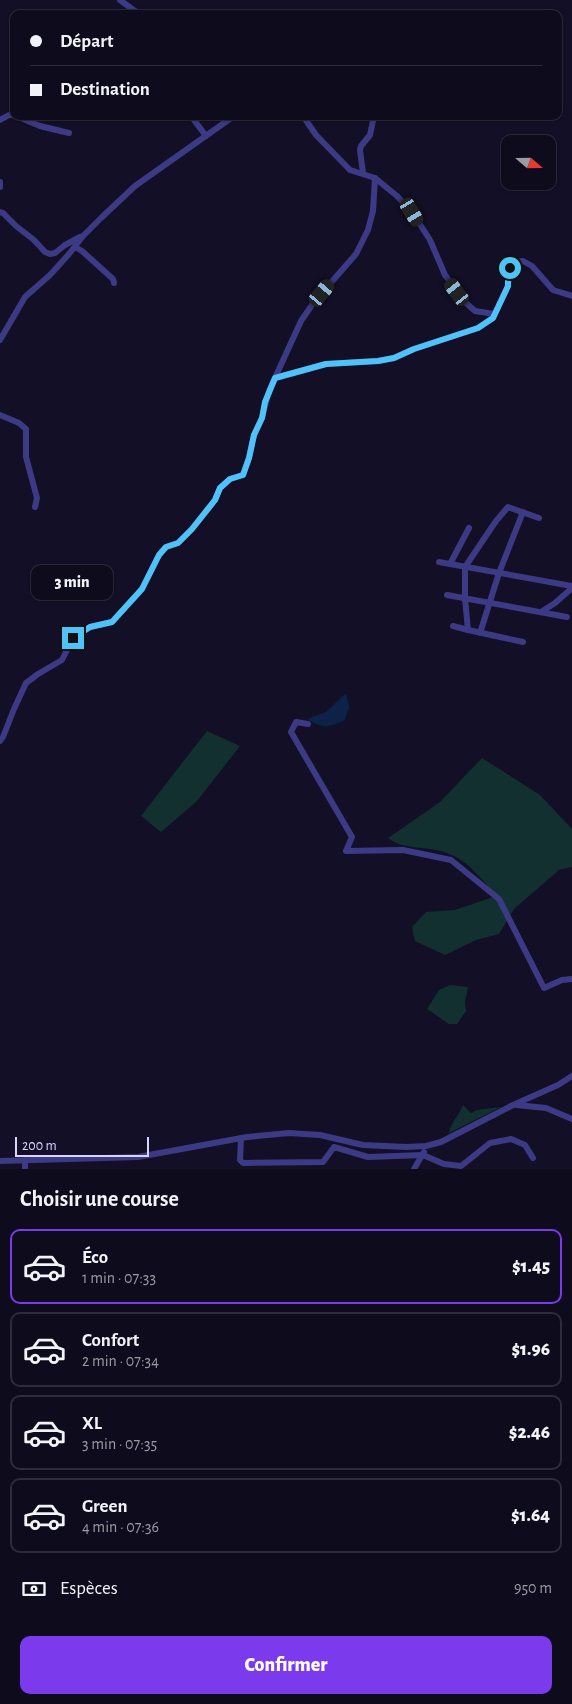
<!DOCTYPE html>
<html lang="fr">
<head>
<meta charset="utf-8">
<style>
	body { margin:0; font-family:"Alegreya Sans",sans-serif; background:#1c1929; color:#f1f3f6; height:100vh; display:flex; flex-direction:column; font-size:19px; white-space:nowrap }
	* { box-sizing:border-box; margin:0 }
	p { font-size:16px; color:#9b9ba3 }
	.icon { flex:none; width:28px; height:28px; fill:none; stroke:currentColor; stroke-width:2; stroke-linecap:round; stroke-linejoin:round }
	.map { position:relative; height:1169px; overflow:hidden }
	.sheet { display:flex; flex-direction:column; background:#0e0b1c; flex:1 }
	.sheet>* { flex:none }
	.top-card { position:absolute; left:10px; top:10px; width:552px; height:110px; border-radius:10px; box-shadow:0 1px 4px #0004,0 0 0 1px #2e2b3b; display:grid; align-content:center; height:110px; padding:0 20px; background:#0e0b1c }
	.needle { width:32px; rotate:110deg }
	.fabs { position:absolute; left:501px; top:135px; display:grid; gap:10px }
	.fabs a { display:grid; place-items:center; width:55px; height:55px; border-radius:10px; background:#0e0b1c; box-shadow:0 1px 4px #0004,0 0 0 1px #2e2b3b; font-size:25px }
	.scale { position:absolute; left:15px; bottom:12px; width:134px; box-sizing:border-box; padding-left:5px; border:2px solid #d9d4ff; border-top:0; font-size:14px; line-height:18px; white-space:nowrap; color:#d9d4ff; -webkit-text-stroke:4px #130f26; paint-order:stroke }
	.end { position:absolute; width:22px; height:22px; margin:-11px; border:6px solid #4fc3f7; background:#111; box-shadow:0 0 0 2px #111 }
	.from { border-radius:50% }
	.bubble { position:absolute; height:35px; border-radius:10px; background:#0e0b1c; box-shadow:0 1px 4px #0004,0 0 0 1px #2e2b3b; font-size:16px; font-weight:800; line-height:35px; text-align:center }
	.car { position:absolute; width:15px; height:30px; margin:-15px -8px; border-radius:6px; box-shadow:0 0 4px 1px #0007; background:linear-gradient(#222 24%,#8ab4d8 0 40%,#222 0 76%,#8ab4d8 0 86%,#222 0) }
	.top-card b { display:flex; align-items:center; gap:18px; height:48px; font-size:19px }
	.top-card b+b { border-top:1px solid #2e2b3b }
	.top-card i { width:12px; height:12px; background:#f1f3f6 }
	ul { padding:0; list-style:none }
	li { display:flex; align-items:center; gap:15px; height:75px; margin:0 10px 8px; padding:0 10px; border:2px solid #2e2b3b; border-radius:10px }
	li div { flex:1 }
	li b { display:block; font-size:19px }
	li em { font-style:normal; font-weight:800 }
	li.on { border-color:#7c3aed }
	li>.icon { width:45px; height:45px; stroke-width:1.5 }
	h2 { padding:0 20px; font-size:22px; line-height:60px }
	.pay { display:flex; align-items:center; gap:12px; height:55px; padding:0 20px; font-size:19px }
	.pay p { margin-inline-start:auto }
	.action { display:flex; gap:10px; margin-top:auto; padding:10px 20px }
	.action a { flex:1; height:58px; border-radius:10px; background:#7c3aed; color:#fff; font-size:20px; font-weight:800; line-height:58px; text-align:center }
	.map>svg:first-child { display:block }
</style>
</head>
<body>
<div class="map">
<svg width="572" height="1169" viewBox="0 0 572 1169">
	<rect width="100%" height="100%" fill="#130f26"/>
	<g fill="#12302f">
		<path d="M207,731L240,746L197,801L161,832L141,816Z"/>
		<path d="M482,758L540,795L572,829V867L559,870L514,909L499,934L476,940L445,955L415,941L412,927L426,912L455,910L496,896C481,878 467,859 444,852C425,846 403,850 388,838L440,802Z"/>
		<path d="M450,985L468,987L465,1002L466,1011L457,1024H449L427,1009L439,990Z"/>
		<path d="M463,1105L471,1113L477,1110L501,1107L449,1133C451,1122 459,1116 463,1105Z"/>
	</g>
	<path fill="#0c2248" d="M346,693L349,707L345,720C328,728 323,729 307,719L326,712Z"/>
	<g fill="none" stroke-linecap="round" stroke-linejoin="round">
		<g stroke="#3d3a85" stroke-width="6">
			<path d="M120,0L139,14"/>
			<path d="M16,116L40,126L69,133"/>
			<path d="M191,116L206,136"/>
			<path d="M303,116L316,135L350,170L375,178L397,196L412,212L430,240L445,275L466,303L475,311L494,314"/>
			<path d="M0,120L9,115H14"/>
			<path d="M363,173L360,150L361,146L370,135L374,116"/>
			<path d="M0,182V187"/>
			<path d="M0,212L3,213L16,226L34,240L45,252L50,254L55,253L65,245L80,237"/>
			<path d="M75,247L82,251L113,279L114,283"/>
			<path d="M0,340L25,297L50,275L69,254L83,236L101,218L135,186L234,116"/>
			<path d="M275,378L326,364L378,361L394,358L414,349L478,328L493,318L508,286L510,268L516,262L523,261L532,266L553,290L572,296"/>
			<path d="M0,415L19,423L26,429V457L37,498L35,507"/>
			<path d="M439,562L572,586"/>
			<path d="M450,564L469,528"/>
			<path d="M447,595L567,617"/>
			<path d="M541,612L555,603L572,588"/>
			<path d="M453,626L468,630"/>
			<path d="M480,633L499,573L523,512"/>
			<path d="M523,642L468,630L465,598V567L496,521L508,507L539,518"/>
			<path d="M308,724L296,722L291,732L352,837L346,851L403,850L451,860L499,899L544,988L562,980L572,979"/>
			<path d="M0,741L3,737L14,709L26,683L38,674L62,660L73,638L90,627L112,622L142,589L159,555L166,547L178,543L192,529L215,500L220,488L230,479L243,475L249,458L254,435L262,418L269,391L301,321L314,302L356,254L368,230L373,211L375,178"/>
			<path d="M517,1105L546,1108L572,1119"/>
			<path d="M241,1138L240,1160L243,1163L323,1162L334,1147L368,1157L423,1155L444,1164L461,1166L490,1143L511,1139L525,1145L533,1158"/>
			<path d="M0,1161L138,1157L247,1137L289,1133L320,1135L363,1145L406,1147L426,1146L441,1142L513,1105L558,1085L572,1076"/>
			<path d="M25,1169V1160"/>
			<path d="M414,1169L424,1152"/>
		</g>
	</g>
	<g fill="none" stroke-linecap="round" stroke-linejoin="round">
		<path stroke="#4fc3f7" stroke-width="6" d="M73,638L90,627L112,622L142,589L159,555L166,547L178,543L192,529L215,500L220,488L230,479L243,475L249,458L254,435L262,418L265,402L275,378L326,364L378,361L394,358L414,349L478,328L493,318L508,286V274L510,268"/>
	</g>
</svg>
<div class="fabs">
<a><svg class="needle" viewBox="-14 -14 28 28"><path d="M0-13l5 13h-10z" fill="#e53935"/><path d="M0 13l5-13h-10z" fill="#9b9ba3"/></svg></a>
</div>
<div class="scale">200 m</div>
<i class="end from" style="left:510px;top:268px"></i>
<i class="end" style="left:73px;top:638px"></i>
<div class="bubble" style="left:31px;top:565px;width:82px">3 min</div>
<i class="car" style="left:412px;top:212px;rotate:149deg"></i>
<i class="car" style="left:457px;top:292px;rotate:323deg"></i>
<i class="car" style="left:322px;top:293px;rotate:40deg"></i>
<div class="top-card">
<b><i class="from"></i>Départ</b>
<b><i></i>Destination</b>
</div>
</div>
<section class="sheet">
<h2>Choisir une course</h2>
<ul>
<li class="on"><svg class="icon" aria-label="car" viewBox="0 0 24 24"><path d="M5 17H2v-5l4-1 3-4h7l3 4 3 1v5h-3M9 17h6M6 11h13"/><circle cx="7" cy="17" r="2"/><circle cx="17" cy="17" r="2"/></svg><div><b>Éco</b><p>1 min · 07:33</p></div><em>$1.45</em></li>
<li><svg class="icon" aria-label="car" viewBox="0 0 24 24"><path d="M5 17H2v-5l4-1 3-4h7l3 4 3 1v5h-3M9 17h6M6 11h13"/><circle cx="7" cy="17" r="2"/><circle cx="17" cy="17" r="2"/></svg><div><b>Confort</b><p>2 min · 07:34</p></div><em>$1.96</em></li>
<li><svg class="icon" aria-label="car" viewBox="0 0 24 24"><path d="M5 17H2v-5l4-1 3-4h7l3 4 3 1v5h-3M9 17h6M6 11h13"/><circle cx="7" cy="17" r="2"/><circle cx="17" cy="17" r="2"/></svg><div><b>XL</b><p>3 min · 07:35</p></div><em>$2.46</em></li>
<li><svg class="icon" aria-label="car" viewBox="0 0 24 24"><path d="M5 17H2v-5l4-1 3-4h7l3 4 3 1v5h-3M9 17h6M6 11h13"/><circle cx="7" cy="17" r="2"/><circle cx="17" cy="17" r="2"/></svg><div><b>Green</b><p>4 min · 07:36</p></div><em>$1.64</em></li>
</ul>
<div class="pay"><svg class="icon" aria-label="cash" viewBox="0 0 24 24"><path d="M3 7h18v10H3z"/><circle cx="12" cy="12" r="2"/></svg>Espèces<p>950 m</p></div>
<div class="action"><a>Confirmer</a></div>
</section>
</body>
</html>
